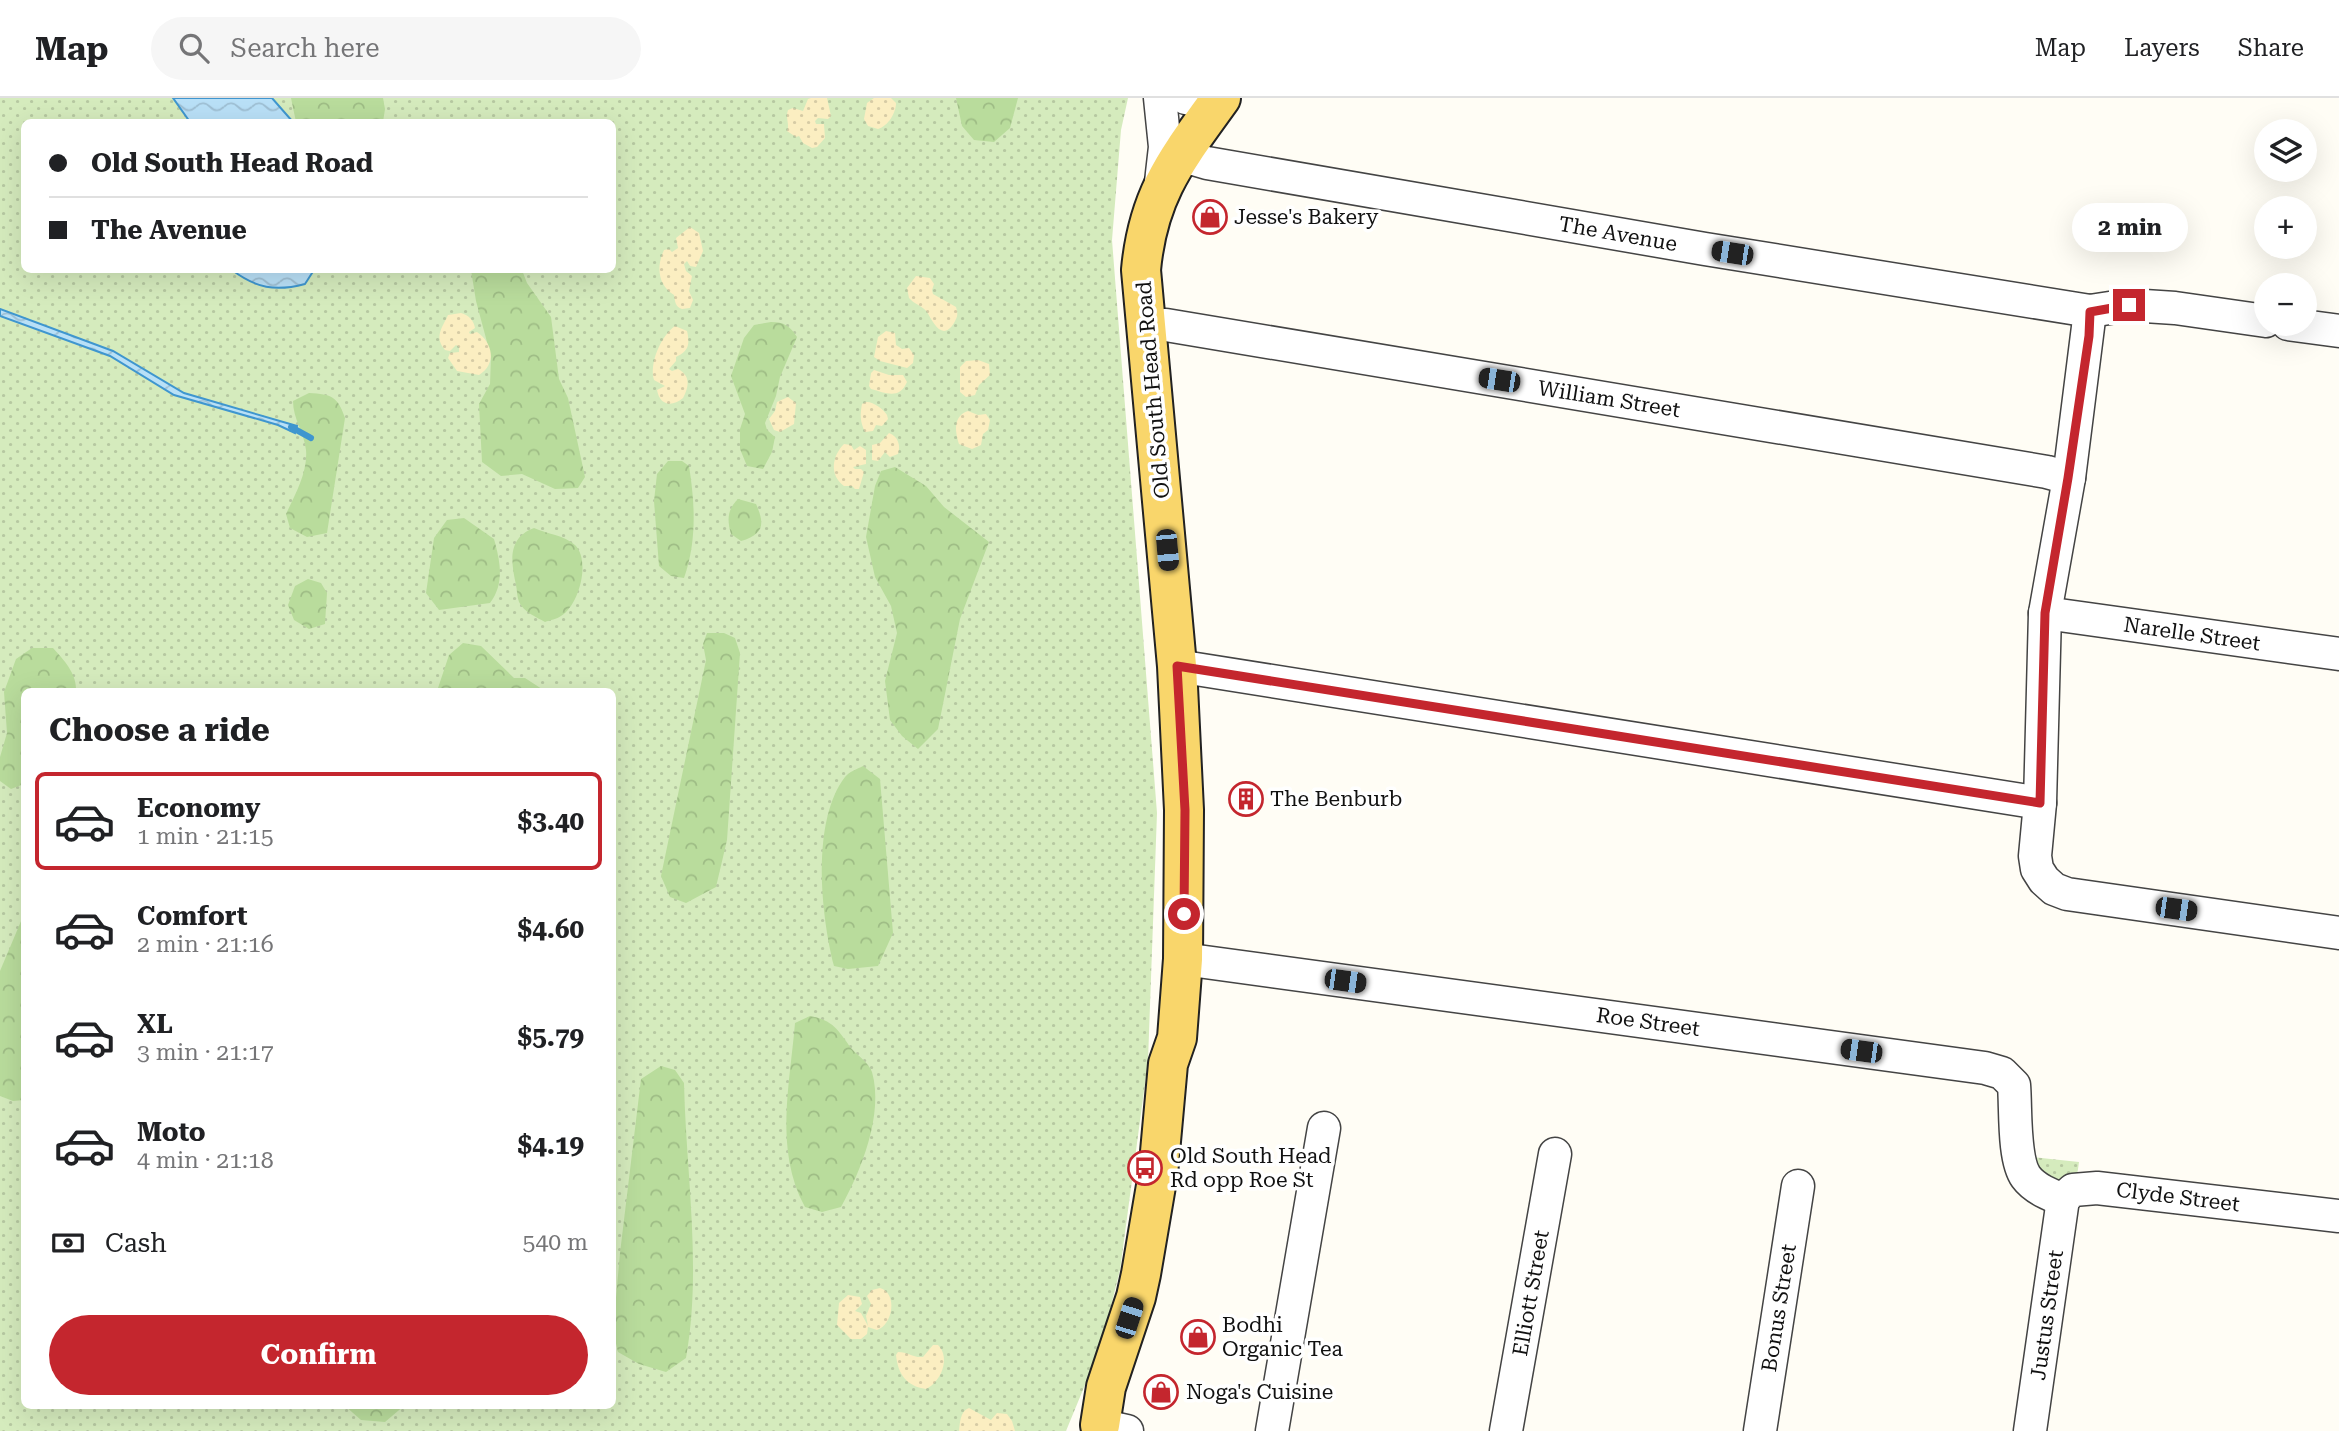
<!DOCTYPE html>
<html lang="en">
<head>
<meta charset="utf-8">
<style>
	body { margin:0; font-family:"Roboto Serif",serif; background:#f6f6f6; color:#202124; height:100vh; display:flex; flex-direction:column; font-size:26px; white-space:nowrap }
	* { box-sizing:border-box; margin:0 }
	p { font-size:23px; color:#757577 }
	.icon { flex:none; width:38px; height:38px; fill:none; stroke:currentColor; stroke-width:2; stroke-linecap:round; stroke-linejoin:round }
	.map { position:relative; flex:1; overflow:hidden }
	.details { position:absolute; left:21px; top:590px; width:595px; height:721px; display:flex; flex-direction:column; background:#fff; border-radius:10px; box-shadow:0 7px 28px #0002 }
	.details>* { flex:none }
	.banner { position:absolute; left:21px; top:21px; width:595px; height:154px; border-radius:10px; box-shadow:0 7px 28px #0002; display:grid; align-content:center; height:154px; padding:0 28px; background:#fff }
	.fabs { position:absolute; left:2254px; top:21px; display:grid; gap:14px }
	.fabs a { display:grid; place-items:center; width:63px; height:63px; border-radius:50%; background:#fff; box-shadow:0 7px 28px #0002; font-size:35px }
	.end { position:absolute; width:32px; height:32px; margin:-16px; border:9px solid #c4262e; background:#fff; box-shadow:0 0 0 4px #fff }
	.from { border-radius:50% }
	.bubble { position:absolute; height:49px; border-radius:24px; background:#fff; box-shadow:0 7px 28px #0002; font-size:23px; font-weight:700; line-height:49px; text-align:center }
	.car { position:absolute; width:21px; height:42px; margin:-21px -10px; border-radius:9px; box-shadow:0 0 5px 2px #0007; background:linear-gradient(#222 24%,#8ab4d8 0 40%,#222 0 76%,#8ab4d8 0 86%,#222 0) }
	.banner b { display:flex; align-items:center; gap:24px; height:66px; font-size:26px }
	.banner b+b { border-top:2px solid #e0e0e0 }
	.banner i { width:18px; height:18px; background:#202124 }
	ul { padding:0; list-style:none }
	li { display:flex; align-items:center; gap:21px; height:98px; margin:0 14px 10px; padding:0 14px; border:4px solid transparent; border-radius:10px }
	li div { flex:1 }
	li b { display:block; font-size:26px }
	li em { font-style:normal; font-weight:700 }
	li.current { border-color:#c4262e }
	li>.icon { width:63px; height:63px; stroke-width:1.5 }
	h2 { padding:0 28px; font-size:32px; line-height:84px }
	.pay { display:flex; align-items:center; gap:18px; height:77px; padding:0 28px; font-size:26px }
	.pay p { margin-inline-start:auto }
	.cta { display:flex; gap:14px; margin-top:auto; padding:14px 28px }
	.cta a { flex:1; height:80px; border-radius:42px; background:#c4262e; color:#fff; font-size:28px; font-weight:700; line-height:80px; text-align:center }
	header { display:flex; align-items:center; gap:42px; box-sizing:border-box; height:98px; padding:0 35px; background:#fff; border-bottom:2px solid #e0e0e0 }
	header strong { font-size:33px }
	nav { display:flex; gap:38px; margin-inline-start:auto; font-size:24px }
	.search { width:490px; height:63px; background:#f6f6f6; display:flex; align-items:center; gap:18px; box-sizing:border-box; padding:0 24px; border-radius:38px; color:#757577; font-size:26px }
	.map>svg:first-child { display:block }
</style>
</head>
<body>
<header>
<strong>Map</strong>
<div class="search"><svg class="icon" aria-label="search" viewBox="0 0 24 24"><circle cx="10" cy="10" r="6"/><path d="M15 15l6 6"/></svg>Search here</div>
<nav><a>Map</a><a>Layers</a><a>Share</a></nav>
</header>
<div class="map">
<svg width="2339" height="1333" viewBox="0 0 2339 1333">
	<defs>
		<pattern id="grass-dots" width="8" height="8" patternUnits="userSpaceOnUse" patternTransform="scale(1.75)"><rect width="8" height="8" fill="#d5ebbd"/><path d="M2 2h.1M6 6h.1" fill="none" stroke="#b6c8a1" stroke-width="1.8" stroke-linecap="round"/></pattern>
		<pattern id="forest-crowns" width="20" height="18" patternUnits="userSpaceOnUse" patternTransform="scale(1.75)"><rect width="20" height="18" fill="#b9dc9c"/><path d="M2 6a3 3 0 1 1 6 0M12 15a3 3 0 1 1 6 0" fill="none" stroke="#9ebc85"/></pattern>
		<pattern id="sand-dots" width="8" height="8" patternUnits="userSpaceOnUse" patternTransform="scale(1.75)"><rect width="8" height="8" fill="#fbeec1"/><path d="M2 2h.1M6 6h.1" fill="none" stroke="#d6cba5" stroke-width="1.8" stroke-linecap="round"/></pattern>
		<pattern id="water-waves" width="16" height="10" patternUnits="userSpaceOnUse" patternTransform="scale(1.75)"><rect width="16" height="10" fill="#b9e0f7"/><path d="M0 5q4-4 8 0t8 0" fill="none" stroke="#9ebfd3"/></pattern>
	</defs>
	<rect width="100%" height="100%" fill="#fffdf5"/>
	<g fill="url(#grass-dots)" fill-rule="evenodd">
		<path d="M0,0H1128L1121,32L1112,142L1157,715L1148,963L1120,1172L1101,1248L1066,1333H0ZM24,24H612V172H24ZM24,593H612V1307H24Z"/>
		<path d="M2023,1058L2079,1064L2077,1078L2057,1091Z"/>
	</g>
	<g fill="url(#forest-crowns)">
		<path d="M291,0H383L385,11L383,24H296Z"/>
		<path d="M956,0H1018L1010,30L994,44L974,42L962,28Z"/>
		<path d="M471,172H522L527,185L551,219L559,281L568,300L585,379L578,390L555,391L522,376L501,378L482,364L479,306L490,286L491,259L476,203Z"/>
		<path d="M771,224C784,224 790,228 797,239L780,279L776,298L765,325L767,332L775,339L772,354L763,371L747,368L740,351V331L745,316L731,278L744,240L754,227Z"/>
		<path d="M309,295C332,296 338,299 345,320L327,435L307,439L290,430L286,416C295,397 308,374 306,352C304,334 293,321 293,303Z"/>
		<path d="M668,363H682L689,368C695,406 697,443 684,480L671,478L659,468L654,403L657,376Z"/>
		<path d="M895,369L926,388L944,409L989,444L960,521L938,631L918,651L902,638L890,622L885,583L897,535L891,508L875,479L866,439L875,388L881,373Z"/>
		<path d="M738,401L756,406C765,426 764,436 741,443L731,436C727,422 727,412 738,401Z"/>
		<path d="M464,420L494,441C500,463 505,485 490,505L439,512L426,495L434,440L447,422Z"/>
		<path d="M534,430C547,436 564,437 575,447C591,463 579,507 561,518C557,521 550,522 545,524C536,519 524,514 519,504C517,499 517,492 516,487C511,464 507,440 534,430Z"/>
		<path d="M308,481L321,485L327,495L325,526L309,531L294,522L288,507L295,488Z"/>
		<path d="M707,535H724L735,540L740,555L727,742L716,789L686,805L670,799L661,778L706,562L703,546Z"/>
		<path d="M463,545L481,548L514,580H525L545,593H437L449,557Z"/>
		<path d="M32,550H53C64,562 77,576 76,593H24V686L11,691L0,683V659L7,635L4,594L16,561Z"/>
		<path d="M863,668L880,681L893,835L878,868L848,871L834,868C821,817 811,723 845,679C849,674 857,671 863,668Z"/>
		<path d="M24,816V1002L13,1003L0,998V873Z"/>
		<path d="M810,918C833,922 838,932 851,950C857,957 869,965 872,974C884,1016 861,1073 841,1109L822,1114L805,1109C774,1052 790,986 795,925Z"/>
		<path d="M661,968L675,972L684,985C686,1076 702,1170 686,1260L666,1274L639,1266L618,1254L613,1233L620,1155L641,981Z"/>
		<path d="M344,1307H405L385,1324L361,1322Z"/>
	</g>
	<g fill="url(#sand-dots)">
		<path d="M811,0H827L831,18L828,21L818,20L815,23L816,26H824L825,40L817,49L812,50L803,45L799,38L796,39L787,33C790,26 785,20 788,12L793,10L803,13L808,1Z"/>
		<path d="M891,0L896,5C896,15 888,28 878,31L868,28L864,21L867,5L874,0Z"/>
		<path d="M690,129L699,135L703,153L696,169L690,168L687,163L684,166L686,173L692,178L689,193L693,202L690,210L682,211C675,209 675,203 674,197C658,187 656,169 664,152L669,151L672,154L678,150L676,140Z"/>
		<path d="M916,178L930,180L934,186L932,192L933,196L956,209C958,216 958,218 954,225C942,244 933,224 927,214C923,208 914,206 909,200L907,190Z"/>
		<path d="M461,215C469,217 474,223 475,230L469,234L470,236L477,234C493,245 497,266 479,277L457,273L448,260L450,255L459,254V249L456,247L450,253L445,252C434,239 442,230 448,217Z"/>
		<path d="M675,228L687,233C690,246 689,253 676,259V263L669,271L672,273L678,271C691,278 689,289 683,300C672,309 660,308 657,292L665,288L654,282C649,265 661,238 675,228Z"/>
		<path d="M886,233L895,235L896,247L902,251L909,250L914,257L913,265L907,270L880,263L874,259L878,239Z"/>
		<path d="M978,262L989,266L990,277L979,287L975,297L966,299L960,294V269L966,263Z"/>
		<path d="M874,272L889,277H903L907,284C899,302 886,295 871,291L869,288L871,275Z"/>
		<path d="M788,299L796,305L794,326L780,334L774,332L769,321L775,313L777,304Z"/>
		<path d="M866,304C872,303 884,311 887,317L888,321L882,328L876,327L873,333L865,334C860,324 860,316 862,306Z"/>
		<path d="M968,313L978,317L986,316L990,322L988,332L983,336L981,347L972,351L959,346C955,333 953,318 968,313Z"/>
		<path d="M889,335C898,338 901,348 898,356L890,359L885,354L878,363L872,362V347L880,345Z"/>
		<path d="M844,346L851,347L854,352L860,348L866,352V366L853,369L855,371H861L864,374L859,391H855L852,388H844C829,377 832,358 844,346Z"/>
		<path d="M880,1190C898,1195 893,1227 877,1232L868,1229L867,1236L861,1241H851L837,1227L839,1205L848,1197L860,1199L862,1206L855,1213L861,1215L868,1228L866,1218L871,1206L867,1198L872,1192Z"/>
		<path d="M933,1247H938C951,1260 941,1284 926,1291C906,1288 898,1276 896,1257L898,1254C908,1254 913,1260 923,1259Z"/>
		<path d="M969,1310L991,1322L997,1315L1007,1316L1012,1323L1015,1333H959C960,1325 960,1313 969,1310Z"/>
	</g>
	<g fill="url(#water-waves)" stroke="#3f96cf" stroke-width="2">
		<path d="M173,0H272L293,24H190Z"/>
		<path d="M232,172H314L305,186C275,194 256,190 232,172Z"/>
		<path d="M0,211L113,253L184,295L297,328L295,335L278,327L174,297L110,258L0,218Z"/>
	</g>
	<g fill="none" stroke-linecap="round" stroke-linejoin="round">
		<path stroke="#3f96cf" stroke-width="6" d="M291,329L311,340"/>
		<g stroke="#444" stroke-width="35">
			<g id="minor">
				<path d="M1160,0L1165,49L1161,84"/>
				<path d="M1186,0L1201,3L1211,0"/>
				<path d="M1180,57L1207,65L1705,151L2090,213L2129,207L2175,210L2266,223"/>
				<path d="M2090,213L2069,380L2045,515L2040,705L2035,758L2037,771L2044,782L2054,791L2067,796L2339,835"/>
				<path d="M2288,226L2339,233"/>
				<path d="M1148,228L1166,227L2047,374L2069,380"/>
				<path d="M2045,515L2339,556"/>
				<path d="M1177,568L2040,705"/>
				<path d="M1183,861L1985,970L2002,975L2014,987C2016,1010 2013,1061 2026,1079C2034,1090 2051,1098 2063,1101"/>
				<path d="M2063,1101L2073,1092L2097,1090L2339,1118"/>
				<path d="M1100,1327L1127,1333"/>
				<path d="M1272,1333L1324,1030"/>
				<path d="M1506,1333L1555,1056"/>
				<path d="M1760,1333L1798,1088"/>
				<path d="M2030,1333L2063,1101"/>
			</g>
		</g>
		<g stroke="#222" stroke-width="42">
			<path id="major" d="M1100,1327L1106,1289L1136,1199L1141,1176L1158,1076L1168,966L1177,940L1183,861L1184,712L1177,568L1141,172C1148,95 1178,60 1221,0"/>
		</g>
		<use href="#minor" stroke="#fff" stroke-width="32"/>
		<use href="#major" stroke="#f9d66b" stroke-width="38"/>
	</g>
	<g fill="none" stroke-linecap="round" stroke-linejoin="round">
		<path stroke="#c4262e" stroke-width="9" d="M1184,816L1185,712L1177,568L2040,705L2045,515L2068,380L2089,238L2090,214L2129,207"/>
	</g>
	<defs>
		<g id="shop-ring" transform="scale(1.75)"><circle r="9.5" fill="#fff" stroke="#c4262e" stroke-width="1.5"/><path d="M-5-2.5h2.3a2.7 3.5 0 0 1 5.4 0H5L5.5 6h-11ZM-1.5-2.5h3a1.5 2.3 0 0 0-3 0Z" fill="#c4262e"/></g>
		<g id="building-ring" transform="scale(1.75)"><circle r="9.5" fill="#fff" stroke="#c4262e" stroke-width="1.5"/><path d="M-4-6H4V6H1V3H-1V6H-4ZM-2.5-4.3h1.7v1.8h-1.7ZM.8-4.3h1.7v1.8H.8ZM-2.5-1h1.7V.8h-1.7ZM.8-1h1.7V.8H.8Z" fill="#c4262e"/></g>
		<g id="bus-ring" transform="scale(1.75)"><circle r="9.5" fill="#fff" stroke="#c4262e" stroke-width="1.5"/><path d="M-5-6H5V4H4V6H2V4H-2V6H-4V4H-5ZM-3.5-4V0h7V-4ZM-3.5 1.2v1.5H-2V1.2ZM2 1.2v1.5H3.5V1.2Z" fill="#c4262e"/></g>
	</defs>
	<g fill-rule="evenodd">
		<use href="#shop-ring" x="1210" y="119"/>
		<use href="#building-ring" x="1246" y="701"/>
		<use href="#bus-ring" x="1145" y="1070"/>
		<use href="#shop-ring" x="1198" y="1239"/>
		<use href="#shop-ring" x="1161" y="1294"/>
	</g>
	<g text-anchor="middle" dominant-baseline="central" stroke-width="7" stroke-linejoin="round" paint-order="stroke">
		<g font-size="21" fill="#111" stroke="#fff" text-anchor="start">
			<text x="1234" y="119">Jesse's Bakery</text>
			<text x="1270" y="701">The Benburb</text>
			<text x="1170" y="1058">Old South Head<tspan x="1170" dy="24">Rd opp Roe St</tspan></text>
			<text x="1222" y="1227">Bodhi<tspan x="1222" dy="24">Organic Tea</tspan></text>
			<text x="1186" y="1294">Noga's Cuisine</text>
		</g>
		<g font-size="21" fill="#111" stroke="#fff">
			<text transform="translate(1618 136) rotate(10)">The Avenue</text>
			<text transform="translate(1153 292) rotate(-95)">Old South Head Road</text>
			<text transform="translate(1609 301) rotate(9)">William Street</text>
			<text transform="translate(2192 536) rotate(8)">Narelle Street</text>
			<text transform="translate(1648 924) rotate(8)">Roe Street</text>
			<text transform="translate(2178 1099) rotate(7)">Clyde Street</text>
			<text transform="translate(1531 1195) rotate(-80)">Elliott Street</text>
			<text transform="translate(1779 1210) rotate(-81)">Bonus Street</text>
			<text transform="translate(2047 1217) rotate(-82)">Justus Street</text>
		</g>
	</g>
</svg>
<div class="fabs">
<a><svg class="icon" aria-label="layers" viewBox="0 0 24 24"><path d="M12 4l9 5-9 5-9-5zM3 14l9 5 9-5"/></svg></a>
<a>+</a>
<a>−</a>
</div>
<i class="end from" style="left:1184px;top:816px"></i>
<i class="end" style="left:2129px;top:207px"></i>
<div class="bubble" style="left:2072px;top:105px;width:116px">2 min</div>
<i class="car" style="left:1732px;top:155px;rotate:279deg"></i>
<i class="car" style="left:1499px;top:282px;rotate:279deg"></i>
<i class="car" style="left:1167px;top:452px;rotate:175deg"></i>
<i class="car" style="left:2176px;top:811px;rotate:98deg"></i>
<i class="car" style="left:1345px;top:883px;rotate:98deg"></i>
<i class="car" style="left:1861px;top:953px;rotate:278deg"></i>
<i class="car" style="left:1129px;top:1220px;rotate:18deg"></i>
<div class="banner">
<b><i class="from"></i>Old South Head Road</b>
<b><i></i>The Avenue</b>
</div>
<section class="details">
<h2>Choose a ride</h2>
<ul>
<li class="current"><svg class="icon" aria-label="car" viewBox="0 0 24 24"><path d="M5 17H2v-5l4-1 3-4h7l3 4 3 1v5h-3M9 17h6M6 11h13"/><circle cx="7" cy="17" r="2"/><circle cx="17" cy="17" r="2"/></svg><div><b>Economy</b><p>1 min · 21:15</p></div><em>$3.40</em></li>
<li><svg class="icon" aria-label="car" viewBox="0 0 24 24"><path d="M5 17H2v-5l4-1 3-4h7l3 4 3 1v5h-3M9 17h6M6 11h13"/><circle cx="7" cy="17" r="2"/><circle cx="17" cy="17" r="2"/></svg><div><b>Comfort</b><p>2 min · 21:16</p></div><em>$4.60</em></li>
<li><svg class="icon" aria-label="car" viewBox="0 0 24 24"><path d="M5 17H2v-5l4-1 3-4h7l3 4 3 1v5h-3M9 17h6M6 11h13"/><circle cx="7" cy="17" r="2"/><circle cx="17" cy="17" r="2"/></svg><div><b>XL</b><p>3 min · 21:17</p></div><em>$5.79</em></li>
<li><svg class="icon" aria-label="car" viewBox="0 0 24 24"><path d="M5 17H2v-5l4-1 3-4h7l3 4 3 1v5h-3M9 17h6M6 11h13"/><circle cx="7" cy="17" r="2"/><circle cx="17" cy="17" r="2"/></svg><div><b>Moto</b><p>4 min · 21:18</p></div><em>$4.19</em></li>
</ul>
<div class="pay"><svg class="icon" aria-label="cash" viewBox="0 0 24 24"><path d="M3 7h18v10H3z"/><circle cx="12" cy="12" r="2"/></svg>Cash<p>540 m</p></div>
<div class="cta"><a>Confirm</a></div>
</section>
</div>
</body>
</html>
